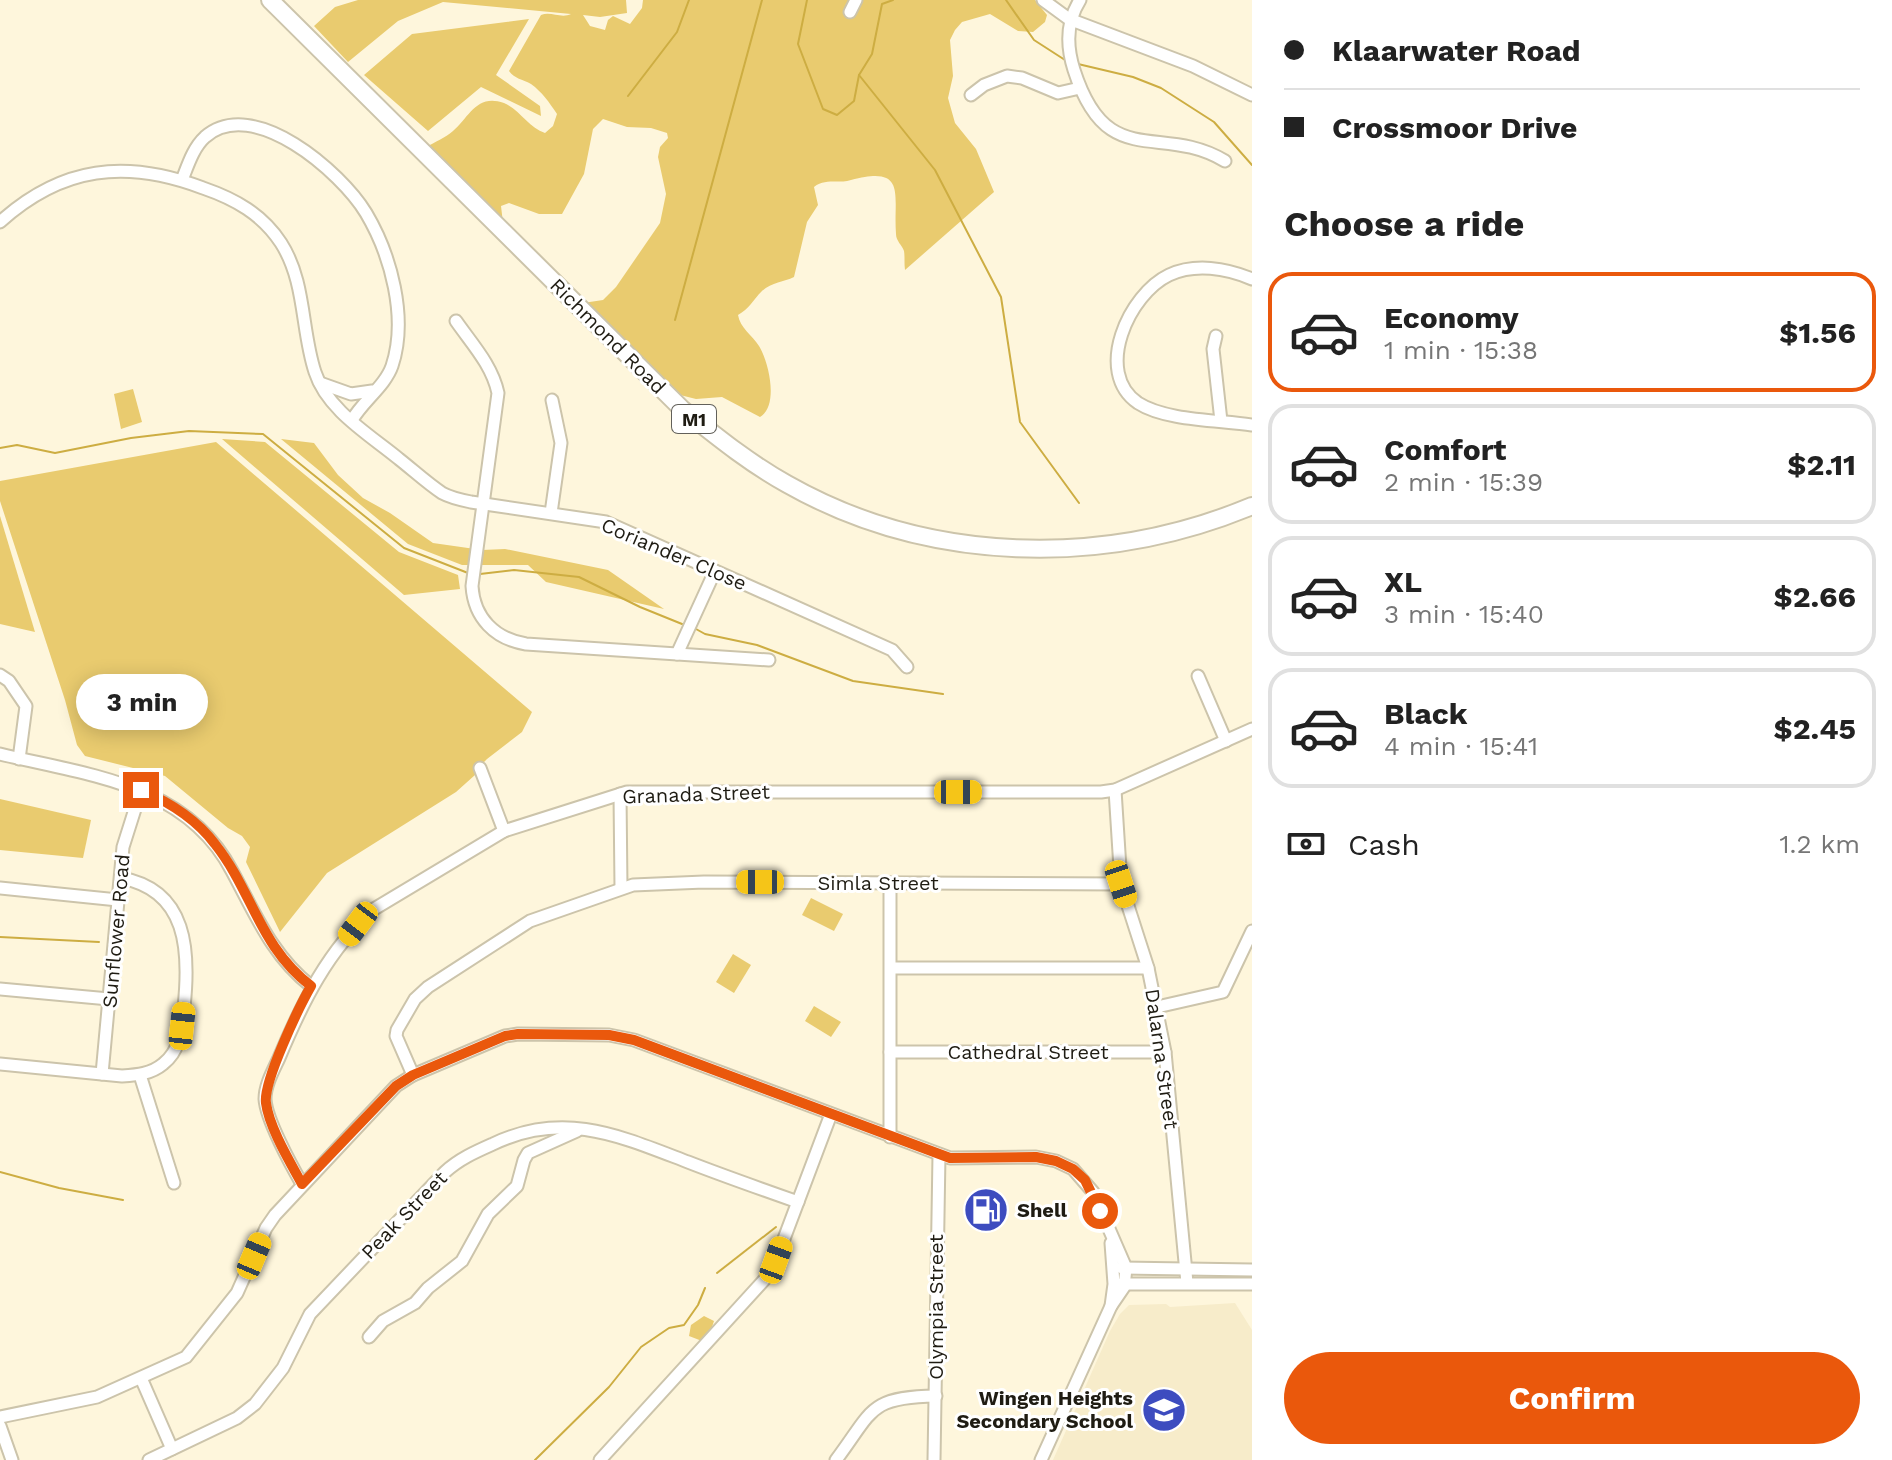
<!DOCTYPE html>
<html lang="en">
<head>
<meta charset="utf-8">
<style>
	body { margin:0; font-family:"Work Sans",sans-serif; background:#f2f2f2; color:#222; height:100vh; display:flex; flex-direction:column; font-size:30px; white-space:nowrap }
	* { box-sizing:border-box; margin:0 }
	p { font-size:26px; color:#767676 }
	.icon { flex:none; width:44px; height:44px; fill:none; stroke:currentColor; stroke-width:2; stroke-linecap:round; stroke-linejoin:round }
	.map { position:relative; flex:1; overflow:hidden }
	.sheet { display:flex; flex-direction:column; background:#fff; width:640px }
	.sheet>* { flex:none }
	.hud { display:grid; align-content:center; height:176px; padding:0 32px; background:#fff }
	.end { position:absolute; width:36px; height:36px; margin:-18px; border:10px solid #ea580c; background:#fff; box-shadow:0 0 0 4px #fff }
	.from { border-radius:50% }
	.bubble { position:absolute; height:56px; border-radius:28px; background:#fff; box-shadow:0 4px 20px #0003; font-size:26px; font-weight:700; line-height:56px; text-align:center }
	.car { position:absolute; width:24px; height:48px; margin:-24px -12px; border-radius:10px; box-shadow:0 0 6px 2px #0007; background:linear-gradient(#f5c518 24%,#345 0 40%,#f5c518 0 76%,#345 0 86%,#f5c518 0) }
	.hud b { display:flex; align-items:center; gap:28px; height:76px; font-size:30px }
	.hud b+b { border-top:2px solid #e0e0e0 }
	.hud i { width:20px; height:20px; background:#222 }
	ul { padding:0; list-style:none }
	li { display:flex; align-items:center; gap:24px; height:120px; margin:0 16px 12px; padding:0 16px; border:4px solid #e0e0e0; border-radius:24px }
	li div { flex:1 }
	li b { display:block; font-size:30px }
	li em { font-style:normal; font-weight:700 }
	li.on { border-color:#ea580c }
	li>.icon { width:72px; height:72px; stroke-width:1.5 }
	h2 { padding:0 32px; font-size:36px; line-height:96px }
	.pay { display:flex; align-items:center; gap:20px; height:88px; padding:0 32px; font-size:30px }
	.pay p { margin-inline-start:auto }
	.action { display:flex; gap:16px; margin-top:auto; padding:16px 32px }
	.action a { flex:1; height:92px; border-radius:48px; background:#ea580c; color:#fff; font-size:32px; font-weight:700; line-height:92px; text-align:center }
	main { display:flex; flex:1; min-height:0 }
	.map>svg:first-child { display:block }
</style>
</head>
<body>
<main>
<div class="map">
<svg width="1252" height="1460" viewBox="0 0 1252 1460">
	<rect width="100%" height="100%" fill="#fef6dc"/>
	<path fill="#f7ecca" d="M1235,1303L1252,1330V1460H1053L1110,1331L1120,1314L1129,1305L1166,1304L1170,1307Z"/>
	<g fill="#e9cb6f">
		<path d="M358,0H626L627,13L600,17L583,15L590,26L605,30L608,20L613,16L630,24L642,8L643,0H1035L1047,15L1045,22L1033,32L1018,31L990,14L962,22L955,30L950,40L953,76L948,98L955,123L976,149L994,192L905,270C904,264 905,257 904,251C902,245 896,241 896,234C893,195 908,165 851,180C838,184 826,178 814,187L818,205L807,222L794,277C784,282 772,282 762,291C753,300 749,309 738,315C740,328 752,335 759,346C769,362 779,406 760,417L722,397L696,399L680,395L583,303L603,300L616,287L660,223L666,194L658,157L660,147L668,138L667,133L651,128L627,127L603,119L593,129L584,174L562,214H539L509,203L501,206L503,223L426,147C435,142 445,138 453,131C469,117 477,93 504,103C520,110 529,128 545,133L553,126L557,114C549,102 542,92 531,84C522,79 515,79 509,71L541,15C551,11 561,19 571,14L443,2L398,21L348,62L314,26L335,7Z"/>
		<path d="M529,19L496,75L540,106L541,116L481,87L428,131L364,75L412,34Z"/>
		<path d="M133,389L142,422L121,429L114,394Z"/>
		<path d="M222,439L265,442L399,552L458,575L460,589L404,595Z"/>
		<path d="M281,439L314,443L338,475L363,498L390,513L433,543L482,550L505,549L608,570L664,609L546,582L528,565H462L408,544Z"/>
		<path d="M216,442L532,712L522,732L487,759L478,768L475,775L456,792L327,873L280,932L246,862L250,847L242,836L228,828L165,776L85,756L77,745L65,700L0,501V481Z"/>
		<path d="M0,516L35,632L0,624Z"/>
		<path d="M0,799L91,820L83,858L0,850Z"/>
		<path d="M811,898L843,914L834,931L802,915Z"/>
		<path d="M733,954L751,965L734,993L716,982Z"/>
		<path d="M814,1006L841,1022L831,1037L805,1021Z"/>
		<path d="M704,1316L714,1321L711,1330L702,1341L689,1336L691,1325Z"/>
	</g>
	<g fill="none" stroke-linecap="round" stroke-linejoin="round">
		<g stroke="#cdad42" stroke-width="2">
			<path d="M807,0L798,44L823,109L837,115L854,101L859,75L872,54L882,4L893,0"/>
			<path d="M1006,0L1034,40L1065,60"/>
			<path d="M1078,64L1133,77L1161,88L1214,122L1252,165"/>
			<path d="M859,75L935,170L1001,297L1020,422L1079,503"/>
			<path d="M628,96L677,32L689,0"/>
			<path d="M675,320L762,0"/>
			<path d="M0,448L17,445L55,453L131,438L189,431L263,434L404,548L468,573"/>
			<path d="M480,574L514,570L579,577L640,607L682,624"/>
			<path d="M696,629L705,634L757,645L853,681L943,694"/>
			<path d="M0,937L99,942"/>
			<path d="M0,1172L59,1188L123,1200"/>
			<path d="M717,1273L776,1227"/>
			<path d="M535,1460L609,1387L641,1347L669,1328L684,1325L698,1305L705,1288"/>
		</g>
		<g stroke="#ccc4ab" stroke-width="15">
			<g id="minor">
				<path d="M1043,0L1069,19L1193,66L1252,95"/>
				<path d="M1080,0C1066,22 1066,45 1074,70C1107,173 1160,122 1225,161"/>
				<path d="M850,12L856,0"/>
				<path d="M971,95L984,85L1007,76L1022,78L1058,93L1080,88"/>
				<path d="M182,180C188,165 193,148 205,137C253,95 341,172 366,213C391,255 408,318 392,366C385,386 363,401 352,420"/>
				<path d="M0,222C62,166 126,159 203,188C235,199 262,214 281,243C306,282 301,330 315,372C327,410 370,435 399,459C413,470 427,483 442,493C451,498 461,500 471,502L606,522L892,650L907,667"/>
				<path d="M1252,279C1226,268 1195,263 1169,275C1129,294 1093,372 1138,403C1166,421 1219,420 1252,425"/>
				<path d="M456,321C472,344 492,365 498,393L472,586C474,618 495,639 526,644L769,660"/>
				<path d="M1216,336L1213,349L1221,421"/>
				<path d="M320,383L351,394L372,391"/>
				<path d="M551,513L561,443L552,400"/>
				<path d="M677,654L715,571"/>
				<path d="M0,675L9,681L26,706L19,759"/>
				<path d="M1198,676L1226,741"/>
				<path d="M0,754C87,775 186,783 232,871C255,913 272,956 311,986"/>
				<path d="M480,768L504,831"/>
				<path d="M1115,790L1121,884L1148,968L1165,1052L1187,1283"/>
				<path d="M620,794L621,888"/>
				<path d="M0,888L118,900"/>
				<path d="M891,968H1148"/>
				<path d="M0,989L109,999"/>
				<path d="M1157,1007L1223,992L1252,931"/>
				<path d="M890,1052H1165"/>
				<path d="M0,1064L122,1076C137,1075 151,1074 163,1064C181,1050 182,1028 184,1007C190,952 188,890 121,878"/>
				<path d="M102,1074L123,847L141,790"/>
				<path d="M140,1075L174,1183"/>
				<path d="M413,1075L396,1036L397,1030L415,999L428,987L530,921L633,885L704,882L1121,884"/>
				<path d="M890,1137V883"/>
				<path d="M302,1184C291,1165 266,1119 265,1099C265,1085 273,1071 279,1058C302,1003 328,950 374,909L504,831L627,792H1101L1115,790L1252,729"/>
				<path d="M1122,1268L1252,1270"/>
				<path d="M1121,1284H1252"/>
				<path d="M369,1337L383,1321L415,1303L428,1288L462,1261L488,1214L517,1186L524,1160L528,1153L577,1131"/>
				<path d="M141,1378L172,1449"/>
				<path d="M0,1417L97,1397L186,1357L237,1293L266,1228L275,1215L396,1086L413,1075L505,1036L518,1034L609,1035L634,1040L950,1158L1036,1157L1056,1161L1073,1169L1093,1192L1126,1268L1124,1287L1111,1306"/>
				<path d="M0,1426L12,1460"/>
				<path d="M149,1460L237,1418L255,1404L283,1368L310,1314L445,1172C459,1159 475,1152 493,1144C564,1110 620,1136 688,1162C724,1176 761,1189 798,1202"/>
				<path d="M600,1460L765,1279L776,1260L831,1114"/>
				<path d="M836,1460C873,1411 868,1397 936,1396"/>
				<path d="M934,1460L939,1155"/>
				<path d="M1041,1460L1111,1306L1114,1284L1111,1243"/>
			</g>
		</g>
		<g stroke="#ccc4ab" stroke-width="20">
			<path id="highway" d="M270,0L682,409C716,436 749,463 787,484C928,564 1103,568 1252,506"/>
		</g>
		<use href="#minor" stroke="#fff" stroke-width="11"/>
		<use href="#highway" stroke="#fff" stroke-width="16"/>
	</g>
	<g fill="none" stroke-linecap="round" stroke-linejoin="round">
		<path stroke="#ea580c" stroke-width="10" d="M141,790C169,802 197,820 215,844C253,892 259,946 311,986C299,1007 263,1082 266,1103C269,1127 290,1162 302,1184L396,1086L413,1075L505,1036L518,1034L609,1035L634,1040L950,1158L1036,1157L1056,1161L1073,1169L1085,1180L1100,1211"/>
	</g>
	<defs>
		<g id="fuel-disc" transform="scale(2.3)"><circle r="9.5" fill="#3d4cbf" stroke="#fff"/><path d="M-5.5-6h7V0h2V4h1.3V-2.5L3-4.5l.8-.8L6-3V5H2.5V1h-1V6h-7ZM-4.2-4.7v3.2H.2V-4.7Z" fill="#fff"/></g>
		<g id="school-disc" transform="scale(2.3)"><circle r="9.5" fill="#3d4cbf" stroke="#fff"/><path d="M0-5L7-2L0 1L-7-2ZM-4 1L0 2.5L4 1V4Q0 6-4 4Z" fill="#fff"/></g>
	</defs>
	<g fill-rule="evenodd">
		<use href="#fuel-disc" x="986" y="1210"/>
		<use href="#school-disc" x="1164" y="1410"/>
	</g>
	<g text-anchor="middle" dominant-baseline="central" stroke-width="6" stroke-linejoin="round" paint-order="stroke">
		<rect fill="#fff" stroke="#62605a" stroke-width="2" x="672" y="405" width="44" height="28" rx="6"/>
		<g font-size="18" font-weight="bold" fill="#1f1c13">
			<text x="694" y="419">M1</text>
		</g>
		<g font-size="20" fill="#1f1c13" stroke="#fff">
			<text transform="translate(608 336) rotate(45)">Richmond Road</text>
			<text transform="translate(674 554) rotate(23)">Coriander Close</text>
			<text transform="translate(696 794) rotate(-2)">Granada Street</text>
			<text x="878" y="883">Simla Street</text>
			<text transform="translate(116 931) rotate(-85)">Sunflower Road</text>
			<text x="1028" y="1052">Cathedral Street</text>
			<text transform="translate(1162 1059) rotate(82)">Dalarna Street</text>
			<text transform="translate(404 1215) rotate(-46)">Peak Street</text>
			<text transform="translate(936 1307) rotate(-90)">Olympia Street</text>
		</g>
		<g font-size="20" font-weight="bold" fill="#1f1c13" stroke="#fff" text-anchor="start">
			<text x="1017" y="1210">Shell</text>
			<text x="1133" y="1398" text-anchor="end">Wingen Heights<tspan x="1133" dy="23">Secondary School</tspan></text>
		</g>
	</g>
</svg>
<i class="end from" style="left:1100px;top:1211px"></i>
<i class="end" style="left:141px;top:790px"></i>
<div class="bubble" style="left:76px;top:674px;width:132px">3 min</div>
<i class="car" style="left:958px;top:792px;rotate:90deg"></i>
<i class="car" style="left:760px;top:882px;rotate:270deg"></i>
<i class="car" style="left:1121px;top:884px;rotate:162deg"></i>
<i class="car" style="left:358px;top:924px;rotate:217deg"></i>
<i class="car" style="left:182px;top:1026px;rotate:6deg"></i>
<i class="car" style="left:254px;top:1256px;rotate:23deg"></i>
<i class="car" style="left:776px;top:1260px;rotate:20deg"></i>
</div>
<section class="sheet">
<div class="hud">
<b><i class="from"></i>Klaarwater Road</b>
<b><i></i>Crossmoor Drive</b>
</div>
<h2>Choose a ride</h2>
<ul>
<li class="on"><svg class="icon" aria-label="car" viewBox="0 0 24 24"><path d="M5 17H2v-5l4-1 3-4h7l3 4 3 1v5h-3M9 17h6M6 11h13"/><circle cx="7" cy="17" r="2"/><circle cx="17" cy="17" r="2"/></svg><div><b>Economy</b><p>1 min · 15:38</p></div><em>$1.56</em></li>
<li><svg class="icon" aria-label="car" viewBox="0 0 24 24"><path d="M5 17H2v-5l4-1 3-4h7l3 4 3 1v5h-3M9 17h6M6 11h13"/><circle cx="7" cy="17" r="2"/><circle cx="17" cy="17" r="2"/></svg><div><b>Comfort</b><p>2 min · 15:39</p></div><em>$2.11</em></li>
<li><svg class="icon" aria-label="car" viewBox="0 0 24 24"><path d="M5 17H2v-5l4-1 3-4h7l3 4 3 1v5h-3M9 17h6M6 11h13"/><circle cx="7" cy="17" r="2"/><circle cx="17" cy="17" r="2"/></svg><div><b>XL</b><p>3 min · 15:40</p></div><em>$2.66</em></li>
<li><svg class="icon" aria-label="car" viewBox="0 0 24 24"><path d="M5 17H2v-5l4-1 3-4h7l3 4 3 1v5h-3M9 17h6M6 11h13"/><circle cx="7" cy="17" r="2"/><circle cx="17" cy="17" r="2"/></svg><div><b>Black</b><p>4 min · 15:41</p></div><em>$2.45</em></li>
</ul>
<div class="pay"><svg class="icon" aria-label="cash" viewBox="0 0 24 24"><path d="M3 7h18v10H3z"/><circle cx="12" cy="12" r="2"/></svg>Cash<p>1.2 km</p></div>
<div class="action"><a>Confirm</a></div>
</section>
</main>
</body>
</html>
